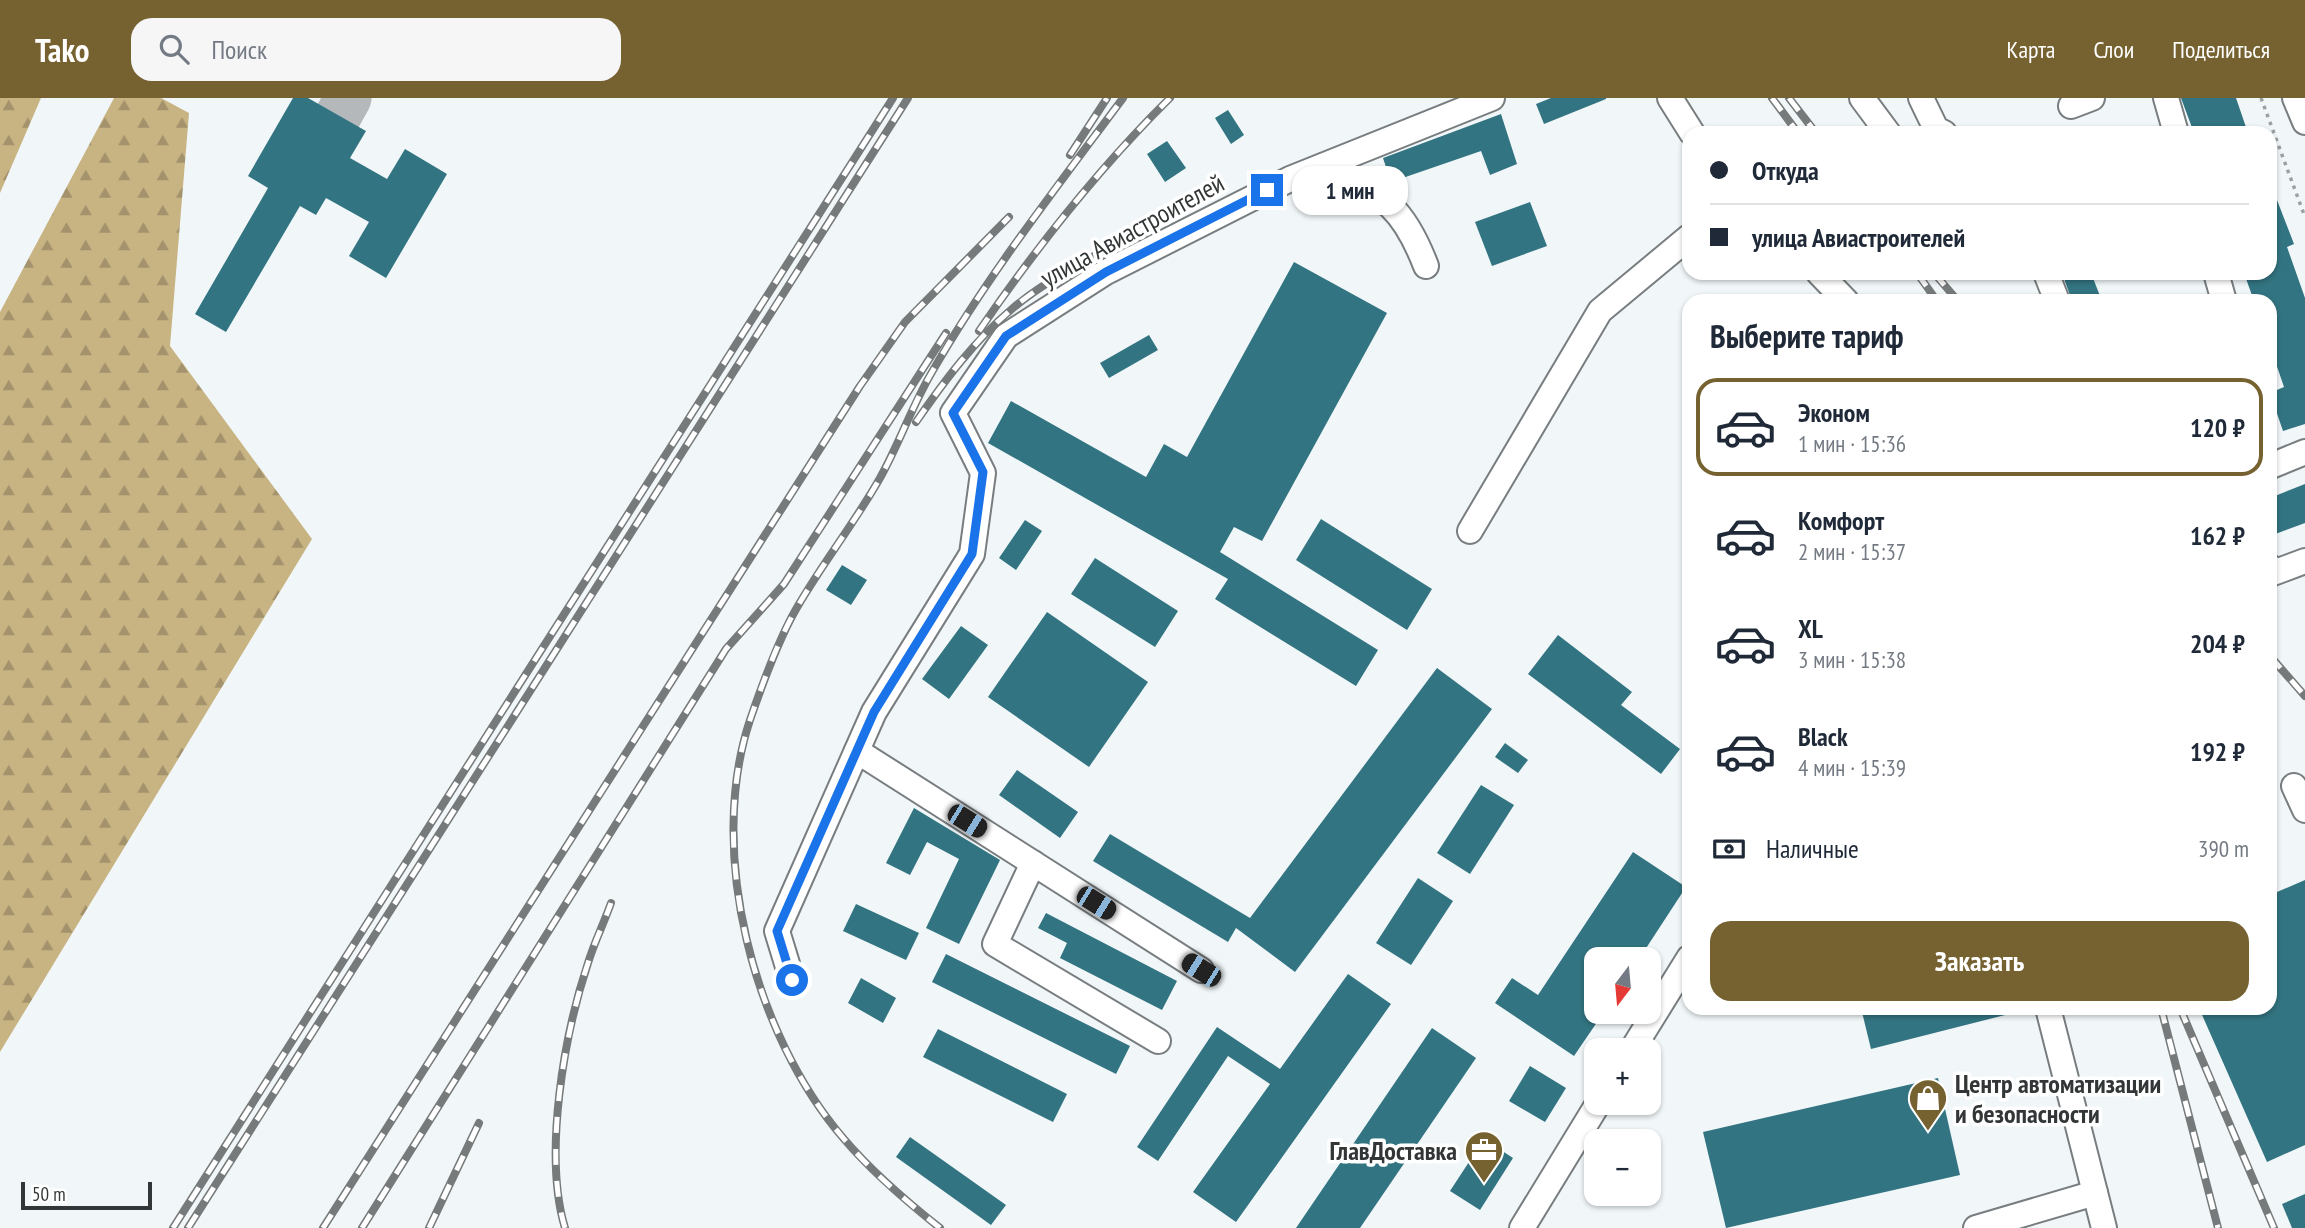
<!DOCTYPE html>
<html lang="ru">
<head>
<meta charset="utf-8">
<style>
	body { margin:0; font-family:"PT Sans Narrow",sans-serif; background:#f6f6f7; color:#1f2937; height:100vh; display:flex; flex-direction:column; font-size:26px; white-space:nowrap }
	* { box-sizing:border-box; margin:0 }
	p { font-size:23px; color:#747a83 }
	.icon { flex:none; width:38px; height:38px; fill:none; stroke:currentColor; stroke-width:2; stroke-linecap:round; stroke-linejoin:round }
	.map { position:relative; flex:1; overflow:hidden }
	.panel { position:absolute; left:1682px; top:196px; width:595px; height:721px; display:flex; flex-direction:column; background:#fff; border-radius:21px; box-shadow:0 2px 5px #0004 }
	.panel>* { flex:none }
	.guide { position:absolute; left:1682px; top:28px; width:595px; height:154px; border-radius:21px; box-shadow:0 2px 5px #0004; display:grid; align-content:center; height:154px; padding:0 28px; background:#fff }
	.needle { width:46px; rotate:196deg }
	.buttons { position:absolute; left:1584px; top:849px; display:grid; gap:14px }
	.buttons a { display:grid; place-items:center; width:77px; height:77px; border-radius:14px; background:#fff; box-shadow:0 2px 5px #0004; font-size:35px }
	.scale { position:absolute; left:21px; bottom:18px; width:131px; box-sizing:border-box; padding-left:7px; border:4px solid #333637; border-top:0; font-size:19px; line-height:24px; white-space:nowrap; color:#333637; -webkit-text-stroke:5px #fff; paint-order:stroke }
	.end { position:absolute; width:32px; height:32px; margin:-16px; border:9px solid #1a73e8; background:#fff; box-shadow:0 0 0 4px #fff }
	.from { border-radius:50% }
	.bubble { position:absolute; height:49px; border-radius:21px; background:#fff; box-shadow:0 2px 5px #0004; font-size:23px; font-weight:800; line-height:49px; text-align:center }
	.car { position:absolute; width:21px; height:42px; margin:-21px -10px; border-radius:9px; box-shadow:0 0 5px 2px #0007; background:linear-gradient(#222 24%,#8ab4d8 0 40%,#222 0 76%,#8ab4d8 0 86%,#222 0) }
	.guide b { display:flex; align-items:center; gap:24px; height:66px; font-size:26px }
	.guide b+b { border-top:2px solid #e0e1e3 }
	.guide i { width:18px; height:18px; background:#1f2937 }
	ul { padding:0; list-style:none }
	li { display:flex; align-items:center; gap:21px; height:98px; margin:0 14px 10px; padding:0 14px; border:4px solid transparent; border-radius:21px }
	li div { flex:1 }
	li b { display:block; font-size:26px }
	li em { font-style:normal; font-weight:800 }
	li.on { border-color:#766130 }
	li>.icon { width:63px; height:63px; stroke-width:1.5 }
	h2 { padding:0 28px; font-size:32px; line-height:84px }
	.pay { display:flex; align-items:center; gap:18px; height:77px; padding:0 28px; font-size:26px }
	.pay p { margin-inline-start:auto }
	.action { display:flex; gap:14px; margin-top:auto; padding:14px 28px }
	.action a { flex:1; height:80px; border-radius:21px; background:#766130; color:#fff; font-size:28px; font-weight:800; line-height:80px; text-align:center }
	header { display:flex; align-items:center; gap:42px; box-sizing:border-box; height:98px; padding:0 35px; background:#766130; color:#fff }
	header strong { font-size:33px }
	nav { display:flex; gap:38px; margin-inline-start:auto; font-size:24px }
	.search { width:490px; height:63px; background:#f6f6f7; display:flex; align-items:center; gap:18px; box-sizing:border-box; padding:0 24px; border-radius:21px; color:#747a83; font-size:26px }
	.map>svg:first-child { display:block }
</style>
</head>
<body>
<header>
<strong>Tako</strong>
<div class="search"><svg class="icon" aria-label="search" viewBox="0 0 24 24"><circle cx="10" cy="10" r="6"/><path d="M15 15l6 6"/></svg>Поиск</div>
<nav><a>Карта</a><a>Слои</a><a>Поделиться</a></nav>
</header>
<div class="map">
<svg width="2305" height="1130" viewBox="0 0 2305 1130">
	<defs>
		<pattern id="forest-firs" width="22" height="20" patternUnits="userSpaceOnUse" patternTransform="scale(1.75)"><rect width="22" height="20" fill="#c8b383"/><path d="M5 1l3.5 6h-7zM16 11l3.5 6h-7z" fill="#a3926c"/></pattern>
	</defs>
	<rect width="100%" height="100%" fill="#f1f7f9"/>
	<g fill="url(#forest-firs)">
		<path d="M0,0H41L0,95Z"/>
		<path d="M114,0H161L189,15L170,248L312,441L0,954V214Z"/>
	</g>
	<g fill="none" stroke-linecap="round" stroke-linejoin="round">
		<path stroke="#b4b8ba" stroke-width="47" d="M338,18L348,0"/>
	</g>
	<g fill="#327481">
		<path d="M293,0H308L366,33L350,60L387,81L405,51L447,76L386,180L349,158L369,124L326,100L316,117L300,108L226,234L195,216L268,90L248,78Z"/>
		<path d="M1551,0H1606V1L1544,26L1536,6Z"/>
		<path d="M2181,0H2236L2248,35H2194Z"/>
		<path d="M1228,12L1244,37L1231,46L1215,20Z"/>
		<path d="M1501,16L1517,66L1490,77L1481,53L1391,84L1383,60Z"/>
		<path d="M1167,43L1186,70L1165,84L1147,56Z"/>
		<path d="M2270,84L2294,146L2287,149L2305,200V326L2283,333L2270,295L2284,289L2270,248V203H2254L2244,175H2270Z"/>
		<path d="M1530,104L1547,148L1492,168L1475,124Z"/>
		<path d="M1294,164L1387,215L1262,443L1234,429L1220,454L1378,552L1356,588L1215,501L1228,481L988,345L1011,303L1146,379L1164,346L1187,359Z"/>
		<path d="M2062,175H2091L2102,203H2072Z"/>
		<path d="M1149,237L1158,252L1109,280L1100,265Z"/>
		<path d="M2305,386V425L2270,438V400Z"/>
		<path d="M1321,421L1432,491L1407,532L1296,462Z"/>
		<path d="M1025,422L1042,433L1016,472L999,460Z"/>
		<path d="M1095,460L1178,513L1155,549L1071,496Z"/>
		<path d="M842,467L867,482L851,507L826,492Z"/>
		<path d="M1047,514L1148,584L1089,669L988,599Z"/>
		<path d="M961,528L988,547L949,601L922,581Z"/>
		<path d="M1558,537L1632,594L1621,607L1680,651L1661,676L1528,576Z"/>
		<path d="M1437,570L1492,611L1295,874L1236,830L1228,844L1093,763L1110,736L1250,820Z"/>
		<path d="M1505,645L1528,662L1518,675L1495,659Z"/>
		<path d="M1017,672L1078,714L1060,740L999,697Z"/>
		<path d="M1481,687L1514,707L1470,776L1437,755Z"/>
		<path d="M914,710L1000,762L959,846L926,830L959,761L927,744L910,777L886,765Z"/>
		<path d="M1633,754L1686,789L1639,861H1596V914H1604L1574,958L1495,905L1512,880L1538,897Z"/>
		<path d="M1418,780L1453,803L1411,867L1376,845Z"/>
		<path d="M2305,782V1047L2267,1064L2199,910H2270V797Z"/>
		<path d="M856,806L919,835L906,862L843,833Z"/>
		<path d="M1046,815L1177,883L1162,912L1060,860L1067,845L1038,830Z"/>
		<path d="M946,856L1130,948L1116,976L932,884Z"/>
		<path d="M1348,876L1391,906L1236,1124L1193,1094L1270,986L1228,958L1158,1063L1137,1049L1217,929L1280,971Z"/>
		<path d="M861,880L896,900L883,925L848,905Z"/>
		<path d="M1861,910H2013V915L1871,951Z"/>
		<path d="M1432,930L1476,960L1360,1130H1296Z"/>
		<path d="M938,931L1067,996L1053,1024L923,959Z"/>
		<path d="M1530,968L1566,990L1545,1024L1509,1003Z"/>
		<path d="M1938,980L1960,1077L1726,1130L1703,1034Z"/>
		<path d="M910,1039L1006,1107L991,1127L896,1059Z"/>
		<path d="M1484,1041L1513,1060L1480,1112L1450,1093Z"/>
		<path d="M2305,1096V1130H2292L2282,1106Z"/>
	</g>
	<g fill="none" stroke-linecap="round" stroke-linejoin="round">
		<g stroke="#787e80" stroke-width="28">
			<g id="minor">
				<path d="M1670,0L1692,35"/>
				<path d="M1862,0L1888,35"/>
				<path d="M1921,0L1936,31L1944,35"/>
				<path d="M2166,0L2176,35"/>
				<path d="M2295,0L2305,24"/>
				<path d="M2071,8L2092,0"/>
				<path d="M1323,68C1381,98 1401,103 1426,168"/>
				<path d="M1819,175L1846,203"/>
				<path d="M2046,175L2057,203"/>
				<path d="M2216,175L2224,203"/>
				<path d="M2270,365L2271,368L2305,354"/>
				<path d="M1470,433L1600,213L1689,139"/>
				<path d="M2270,469L2273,475L2305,463"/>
				<path d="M857,653L1201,872"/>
				<path d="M2294,688L2305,712"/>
				<path d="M1033,765L995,846L1158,943"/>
				<path d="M792,882L777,833L874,614L972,456L983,375L953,315L1006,238L1106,174L1290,81L1492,0"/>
				<path d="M2048,910L2104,1130"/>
				<path d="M1632,952L1689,860"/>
				<path d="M1522,1130L1599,1004"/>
				<path d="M1976,1130L2095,1095"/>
			</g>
		</g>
		<path stroke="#9ca0a2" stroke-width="3.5" stroke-dasharray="3.5 5" stroke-linecap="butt" d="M2261,0L2305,119"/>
		<use href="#minor" stroke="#fff" stroke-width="24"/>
		<g stroke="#767a7b" stroke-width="8">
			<g id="rail">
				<path d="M1772,0L1798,35"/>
				<path d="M1789,0L1816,35"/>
				<path d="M1070,57L1107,0"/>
				<path d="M1917,175L1937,203"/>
				<path d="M1934,175L1958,203"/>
				<path d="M979,233C1036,150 1099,70 1170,0"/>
				<path d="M916,324C945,282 974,243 1013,210C1061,170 1123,146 1174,112"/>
				<path d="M2270,558L2305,598"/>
				<path d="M2161,910L2218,1130"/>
				<path d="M2180,910L2274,1130"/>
				<path d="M173,1130L893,0"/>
				<path d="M188,1130L908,0"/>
				<path d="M323,1130L860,288L905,224L1009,119"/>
				<path d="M362,1130L726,551L784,486L946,235"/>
				<path d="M429,1130L479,1025"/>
				<path d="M565,1130C543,1057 564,937 588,865C594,845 604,825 611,805"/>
				<path d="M940,1130C906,1103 872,1074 844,1041C754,937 706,754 750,622C762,587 777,545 795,513C821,467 854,426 880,380C899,346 912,308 932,274C987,178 1057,89 1123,0"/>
			</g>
		</g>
		<use href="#rail" stroke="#fff" stroke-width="5" stroke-dasharray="16" stroke-linecap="butt"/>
	</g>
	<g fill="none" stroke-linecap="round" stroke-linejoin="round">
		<path stroke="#1a73e8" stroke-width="9" d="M792,882L777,833L874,614L972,456L983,374L953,315L1006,238L1106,174L1267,92"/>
	</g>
	<defs>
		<g id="shop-pin" transform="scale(2.0125)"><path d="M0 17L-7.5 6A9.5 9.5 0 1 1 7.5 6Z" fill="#766130" stroke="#fff"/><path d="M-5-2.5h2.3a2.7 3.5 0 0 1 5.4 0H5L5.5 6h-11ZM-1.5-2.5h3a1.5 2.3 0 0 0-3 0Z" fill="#fff"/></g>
		<g id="office-pin" transform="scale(2.0125)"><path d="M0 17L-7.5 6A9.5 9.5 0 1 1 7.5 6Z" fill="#766130" stroke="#fff"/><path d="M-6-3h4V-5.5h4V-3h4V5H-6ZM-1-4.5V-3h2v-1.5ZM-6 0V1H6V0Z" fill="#fff"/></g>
	</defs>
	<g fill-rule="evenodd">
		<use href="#shop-pin" x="1928" y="1000"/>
		<use href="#office-pin" x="1484" y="1052"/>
	</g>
	<g text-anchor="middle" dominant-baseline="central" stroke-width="7" stroke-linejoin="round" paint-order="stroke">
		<g font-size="26" fill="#333637" stroke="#fff">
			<text transform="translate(1132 132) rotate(-29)">улица Авиастроителей</text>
		</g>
		<g font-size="26" font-weight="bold" fill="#333637" stroke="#fff" text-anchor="start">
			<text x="1955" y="985">Центр автоматизации<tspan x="1955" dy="30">и безопасности</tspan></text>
			<text x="1457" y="1052" text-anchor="end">ГлавДоставка</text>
		</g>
	</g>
</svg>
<div class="buttons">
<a><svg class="needle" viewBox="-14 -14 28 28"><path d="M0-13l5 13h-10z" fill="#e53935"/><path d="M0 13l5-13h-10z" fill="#747a83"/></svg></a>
<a>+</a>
<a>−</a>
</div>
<div class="scale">50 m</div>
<i class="end from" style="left:792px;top:882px"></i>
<i class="end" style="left:1267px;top:92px"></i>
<div class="bubble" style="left:1292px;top:68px;width:116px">1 мин</div>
<i class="car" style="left:967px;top:723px;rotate:122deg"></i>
<i class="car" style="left:1096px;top:805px;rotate:122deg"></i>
<i class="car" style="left:1201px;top:872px;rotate:302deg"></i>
<div class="guide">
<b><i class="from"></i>Откуда</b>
<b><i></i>улица Авиастроителей</b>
</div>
<section class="panel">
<h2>Выберите тариф</h2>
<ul>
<li class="on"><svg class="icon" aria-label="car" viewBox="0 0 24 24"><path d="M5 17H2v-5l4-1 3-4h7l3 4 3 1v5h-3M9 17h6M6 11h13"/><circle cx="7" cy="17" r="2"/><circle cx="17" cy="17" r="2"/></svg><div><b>Эконом</b><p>1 мин · 15:36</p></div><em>120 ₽</em></li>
<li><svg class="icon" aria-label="car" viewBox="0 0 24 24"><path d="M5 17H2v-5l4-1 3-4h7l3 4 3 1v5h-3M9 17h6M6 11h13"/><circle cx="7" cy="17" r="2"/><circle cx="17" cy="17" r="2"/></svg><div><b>Комфорт</b><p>2 мин · 15:37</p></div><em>162 ₽</em></li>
<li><svg class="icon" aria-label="car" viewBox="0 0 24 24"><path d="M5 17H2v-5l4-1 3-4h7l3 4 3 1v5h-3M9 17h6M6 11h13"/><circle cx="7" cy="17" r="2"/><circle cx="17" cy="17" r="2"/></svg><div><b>XL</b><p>3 мин · 15:38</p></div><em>204 ₽</em></li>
<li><svg class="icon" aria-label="car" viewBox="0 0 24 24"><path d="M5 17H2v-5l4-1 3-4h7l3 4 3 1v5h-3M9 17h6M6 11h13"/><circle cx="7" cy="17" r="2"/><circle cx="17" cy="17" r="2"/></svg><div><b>Black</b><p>4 мин · 15:39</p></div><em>192 ₽</em></li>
</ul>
<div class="pay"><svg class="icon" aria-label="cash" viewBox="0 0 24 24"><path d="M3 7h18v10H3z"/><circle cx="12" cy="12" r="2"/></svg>Наличные<p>390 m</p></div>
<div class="action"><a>Заказать</a></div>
</section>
</div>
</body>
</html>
